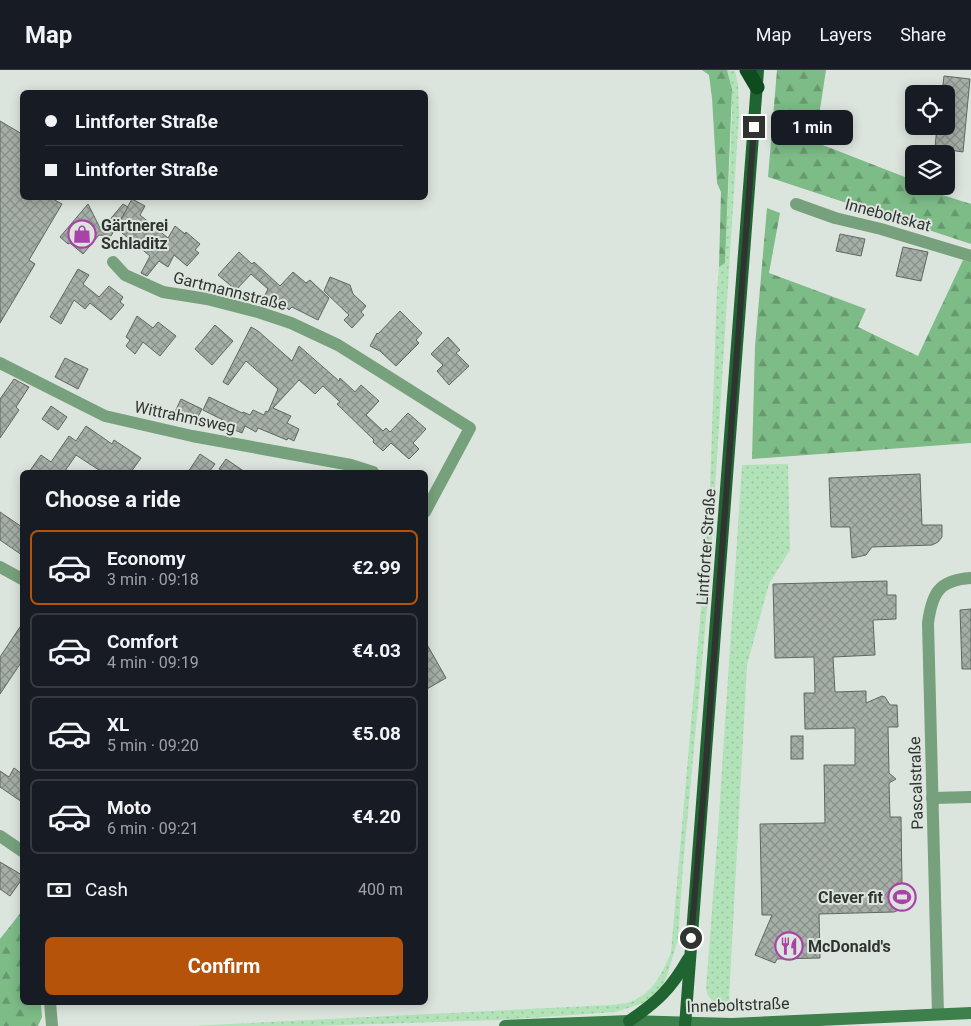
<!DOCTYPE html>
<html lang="en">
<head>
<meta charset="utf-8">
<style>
	body { margin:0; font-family:Roboto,sans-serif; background:#20242c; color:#f1f3f6; height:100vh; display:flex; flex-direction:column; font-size:19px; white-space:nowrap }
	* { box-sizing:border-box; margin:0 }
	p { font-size:16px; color:#9ea1a6 }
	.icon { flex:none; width:28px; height:28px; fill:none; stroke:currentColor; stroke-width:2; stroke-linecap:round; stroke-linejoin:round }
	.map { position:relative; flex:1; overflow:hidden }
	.panel { position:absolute; left:20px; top:400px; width:408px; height:535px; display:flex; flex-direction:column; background:#171b24; border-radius:8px; box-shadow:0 2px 12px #0003 }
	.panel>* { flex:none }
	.banner { position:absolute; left:20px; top:20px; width:408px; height:110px; border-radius:8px; box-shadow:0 2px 12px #0003; display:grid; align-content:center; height:110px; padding:0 25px; background:#171b24 }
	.tools { position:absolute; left:905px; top:15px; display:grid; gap:10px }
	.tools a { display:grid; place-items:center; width:50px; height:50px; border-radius:8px; background:#171b24; box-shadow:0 2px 12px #0003; font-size:25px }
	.end { position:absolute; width:22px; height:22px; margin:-11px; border:6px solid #303431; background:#fff; box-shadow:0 0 0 2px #fff }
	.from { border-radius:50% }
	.bubble { position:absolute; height:35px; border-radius:8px; background:#171b24; box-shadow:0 2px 12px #0003; font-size:16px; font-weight:700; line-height:35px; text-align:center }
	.banner b { display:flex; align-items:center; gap:18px; height:48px; font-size:19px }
	.banner b+b { border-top:1px solid #363941 }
	.banner i { width:12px; height:12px; background:#f1f3f6 }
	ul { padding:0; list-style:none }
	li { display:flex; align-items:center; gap:15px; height:75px; margin:0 10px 8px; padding:0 15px; border:2px solid #363941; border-radius:8px }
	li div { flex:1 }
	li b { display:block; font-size:19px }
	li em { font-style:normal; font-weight:700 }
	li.active { border-color:#b45309 }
	li>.icon { width:45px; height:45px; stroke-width:1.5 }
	h2 { padding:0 25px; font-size:22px; line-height:60px }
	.pay { display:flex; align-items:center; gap:12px; height:55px; padding:0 25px; font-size:19px }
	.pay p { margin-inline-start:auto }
	.action { display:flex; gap:10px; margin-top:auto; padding:10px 25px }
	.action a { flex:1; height:58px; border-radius:8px; background:#b45309; color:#fff; font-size:20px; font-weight:700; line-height:58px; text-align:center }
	header { display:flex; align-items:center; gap:30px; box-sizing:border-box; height:70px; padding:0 25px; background:#171b24; border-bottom:1px solid #363941 }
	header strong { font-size:24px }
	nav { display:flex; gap:28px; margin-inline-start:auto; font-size:18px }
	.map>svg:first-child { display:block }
</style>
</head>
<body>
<header>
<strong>Map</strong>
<nav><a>Map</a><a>Layers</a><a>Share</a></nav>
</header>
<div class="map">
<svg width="971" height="956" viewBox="0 0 971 956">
	<defs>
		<pattern id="grass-dots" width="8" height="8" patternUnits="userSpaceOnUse" patternTransform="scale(1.25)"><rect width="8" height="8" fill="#b2e2b8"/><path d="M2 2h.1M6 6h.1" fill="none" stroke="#99c29f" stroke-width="1.8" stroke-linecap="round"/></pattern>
		<pattern id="forest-firs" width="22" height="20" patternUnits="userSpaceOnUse" patternTransform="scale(1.25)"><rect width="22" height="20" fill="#7dbb87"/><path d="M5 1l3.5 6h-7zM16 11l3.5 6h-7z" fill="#67996f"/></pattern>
		<pattern id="building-cross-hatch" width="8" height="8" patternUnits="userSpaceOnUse" patternTransform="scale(1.25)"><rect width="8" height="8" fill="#a6afa7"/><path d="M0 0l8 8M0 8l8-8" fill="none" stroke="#888f89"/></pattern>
	</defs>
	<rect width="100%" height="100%" fill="#dce5dd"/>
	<g fill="url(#grass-dots)">
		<path d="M727,0L735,1L738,15L739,44L708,528L683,796L678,869L667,906L661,918L643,933L616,942L498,950L315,956H190L610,935C617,934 627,934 633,931C654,921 663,902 671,882L702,527L710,416L717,220L719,197L725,193L732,45V19Z"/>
		<path d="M788,394L790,480L769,514L747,595L729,929L737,935L730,940C719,937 708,931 706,919L718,760L742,395Z"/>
	</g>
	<g fill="url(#forest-firs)">
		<path d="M702,0H727L732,19L725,193L719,197L721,122L717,113L712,28L709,5Z"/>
		<path d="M777,0H826L815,72L910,109V114L914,116L971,134V174L768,107Z"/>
		<path d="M767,138L780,143L769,203L866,239L858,257L918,286L963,190L971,192V373L752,389L755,276Z"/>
		<path d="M22,841V932L41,933L42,947L38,956H0V869Z"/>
	</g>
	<g fill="url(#building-cross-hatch)" stroke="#5f6760">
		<path d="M944,6L970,9L963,82L935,78L937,56H946V24H942Z"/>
		<path d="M0,51L22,64V128H51L62,134L29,190L35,194L0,253Z"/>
		<path d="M132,129L145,136L140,145L168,168L175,156L185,164L186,162L200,174L195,180L199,183L187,196L174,185L168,197L159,191L147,206L141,203L150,186L116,158Z"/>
		<path d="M88,134L101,160L123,134L128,137L111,166L99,165L83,184L70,173L68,174L60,167Z"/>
		<path d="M840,164L865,169L861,186L836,181Z"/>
		<path d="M903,177L928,182L921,211L896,206Z"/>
		<path d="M239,182L252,194L254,192L280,216L293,202L306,213L310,210L329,228L318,250L292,237L289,240L277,228L274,233L264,227L268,219L251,204L236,220L218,205Z"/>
		<path d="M78,199L89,205L83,214L99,227L109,216L123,227L120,232L124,235L111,250L90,233L85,239L74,230L61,254L50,247Z"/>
		<path d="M330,207L350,215L353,224L366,236L361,242L364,245L352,258L344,250L349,245L324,221Z"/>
		<path d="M400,241L422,263L416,270L419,273L396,296L380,281L370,276L377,263L378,264Z"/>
		<path d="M137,246L153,258L158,252L176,266L160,286L143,272L135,284L126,276L130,270L126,267Z"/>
		<path d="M215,255L233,271L212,295L195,279Z"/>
		<path d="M251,257L258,261L292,291L299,276L339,311L340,308L355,322L361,315L379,331L366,345L383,361L386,358L390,362L408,343L426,359L413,373L419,379L409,389L391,373L383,381L373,372L374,370L337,334L340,332L323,316L315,324L299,310L273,338L291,346L287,353L299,359L294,371L288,368L287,370L258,358L256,362L245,356L242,363L220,354L223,350L203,340L209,327L242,343L243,342L250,345L253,340L264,345L266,341L268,342L278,319L246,291L228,315L223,312Z"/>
		<path d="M448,267L460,280L456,283L469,296L449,315L437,301L443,295L431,284Z"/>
		<path d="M65,288L88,299L78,319L55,307Z"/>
		<path d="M14,309L29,317L16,337L19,340L0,368V329Z"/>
		<path d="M181,329L202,339L194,354L174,344Z"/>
		<path d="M51,336L67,347L58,360L42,349Z"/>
		<path d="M86,356L112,374L114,370L141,388L131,402H102L76,385L65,401L68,402H29L41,385L51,392L69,366L76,371Z"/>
		<path d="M200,384L215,394L209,402H188Z"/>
		<path d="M226,389L245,402H226L219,399Z"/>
		<path d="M920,404L922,455H942V467L938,472L932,475L872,477L866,485L852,488L850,457H831L829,408Z"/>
		<path d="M0,442L22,457V485L0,470Z"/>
		<path d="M887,511V525H896V549L873,550L875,585L833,587L835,622L866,621V633L882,626L885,627L890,635H897L898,657H888L889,703L896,709L889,713L890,747H901L902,815L906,824L905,833L899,840L894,842L819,844L820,888L777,889L775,893L755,885L772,845H762L760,754L825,753L824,695H855V658L805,659L804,623H815L814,587L775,588L773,514Z"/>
		<path d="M971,539V599H962L960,540Z"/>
		<path d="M22,554V591L0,624V587Z"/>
		<path d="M425,571L446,608L425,620Z"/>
		<rect x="791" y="666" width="12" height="23"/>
		<path d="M14,698L22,704V732L0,717V701L9,707Z"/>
		<path d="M0,792L22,805V809L10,826L0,819Z"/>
	</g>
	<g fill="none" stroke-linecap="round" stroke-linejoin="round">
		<g stroke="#76a17c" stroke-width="12">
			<path d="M796,134L835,148L881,159L971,186"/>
			<path d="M113,192L125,205L163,222L207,229L258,242L291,253L338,275L470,358L425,442"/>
			<path d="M0,293L105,346L192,366L351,395L373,402"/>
			<path d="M0,497L22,509"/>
			<path d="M932,728L971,727"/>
			<path d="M0,766L22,781"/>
			<path d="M50,932L52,956"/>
			<path d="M938,944L928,553C932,523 939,510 971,508"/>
		</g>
		<path stroke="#3d804b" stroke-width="12" d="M505,956L629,951L732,954L971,943"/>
		<g stroke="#1f6431" stroke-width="12">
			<path d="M629,951C657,932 671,919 688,889"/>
			<path d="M685,956L758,0"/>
		</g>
		<path stroke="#0e4c20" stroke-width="15" d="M747,0L757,17"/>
	</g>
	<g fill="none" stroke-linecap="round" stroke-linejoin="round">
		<path stroke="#303431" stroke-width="6" d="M691,868L704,718L754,57"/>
	</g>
	<defs>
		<g id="shop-ring" transform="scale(1.4375)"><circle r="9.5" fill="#dce5dd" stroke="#a943a7" stroke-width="1.5"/><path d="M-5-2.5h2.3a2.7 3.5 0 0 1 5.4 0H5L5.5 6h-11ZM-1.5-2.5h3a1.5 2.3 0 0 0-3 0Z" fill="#a943a7"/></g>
		<g id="stadium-ring" transform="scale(1.4375)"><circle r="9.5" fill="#dce5dd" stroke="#a943a7" stroke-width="1.5"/><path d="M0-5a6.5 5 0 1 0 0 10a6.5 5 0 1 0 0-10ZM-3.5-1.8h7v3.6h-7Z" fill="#a943a7"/></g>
		<g id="restaurant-ring" transform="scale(1.4375)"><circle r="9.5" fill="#dce5dd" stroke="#a943a7" stroke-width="1.5"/><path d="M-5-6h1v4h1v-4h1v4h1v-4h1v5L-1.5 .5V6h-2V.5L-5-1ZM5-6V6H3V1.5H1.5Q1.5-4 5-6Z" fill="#a943a7"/></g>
	</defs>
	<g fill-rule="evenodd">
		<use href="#shop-ring" x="82" y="164"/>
		<use href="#stadium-ring" x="902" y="827"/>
		<use href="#restaurant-ring" x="789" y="876"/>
	</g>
	<g text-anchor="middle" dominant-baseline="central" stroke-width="4" stroke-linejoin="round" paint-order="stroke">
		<g font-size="16" fill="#303431" stroke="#dce5dd">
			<text transform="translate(888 145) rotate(15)">Inneboltskat</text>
			<text transform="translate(230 221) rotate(14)">Gartmannstraße</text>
			<text transform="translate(185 347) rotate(12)">Wittrahmsweg</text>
			<text transform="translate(706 477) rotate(-86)">Lintforter Straße</text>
			<text transform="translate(916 713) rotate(-92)">Pascalstraße</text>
			<text transform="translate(738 935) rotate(-2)">Inneboltstraße</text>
		</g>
		<g font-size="16" font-weight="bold" fill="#303431" stroke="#dce5dd" text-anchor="start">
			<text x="101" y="155">Gärtnerei<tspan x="101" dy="18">Schladitz</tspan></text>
			<text x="883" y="827" text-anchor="end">Clever fit</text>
			<text x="808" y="876">McDonald's</text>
		</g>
	</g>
</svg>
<div class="tools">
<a><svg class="icon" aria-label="locate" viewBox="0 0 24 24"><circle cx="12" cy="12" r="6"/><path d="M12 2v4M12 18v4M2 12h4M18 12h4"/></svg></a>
<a><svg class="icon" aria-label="layers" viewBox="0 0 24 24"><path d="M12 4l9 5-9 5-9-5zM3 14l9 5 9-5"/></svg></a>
</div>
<i class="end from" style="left:691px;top:868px"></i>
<i class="end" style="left:754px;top:57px"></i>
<div class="bubble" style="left:771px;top:40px;width:82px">1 min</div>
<div class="banner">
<b><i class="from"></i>Lintforter Straße</b>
<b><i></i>Lintforter Straße</b>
</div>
<section class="panel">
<h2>Choose a ride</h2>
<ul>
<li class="active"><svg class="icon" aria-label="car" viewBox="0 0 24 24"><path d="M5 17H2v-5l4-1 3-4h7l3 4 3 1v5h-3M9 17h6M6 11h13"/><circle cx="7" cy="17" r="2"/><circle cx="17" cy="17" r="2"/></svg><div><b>Economy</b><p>3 min · 09:18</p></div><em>€2.99</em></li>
<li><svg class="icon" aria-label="car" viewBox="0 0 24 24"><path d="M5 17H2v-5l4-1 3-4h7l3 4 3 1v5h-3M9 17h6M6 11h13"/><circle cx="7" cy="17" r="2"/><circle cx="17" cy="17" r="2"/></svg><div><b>Comfort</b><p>4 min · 09:19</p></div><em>€4.03</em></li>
<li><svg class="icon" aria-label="car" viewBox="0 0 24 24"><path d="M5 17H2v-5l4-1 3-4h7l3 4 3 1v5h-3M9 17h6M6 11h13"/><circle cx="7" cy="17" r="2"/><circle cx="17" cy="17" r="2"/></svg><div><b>XL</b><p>5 min · 09:20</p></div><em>€5.08</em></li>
<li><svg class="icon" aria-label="car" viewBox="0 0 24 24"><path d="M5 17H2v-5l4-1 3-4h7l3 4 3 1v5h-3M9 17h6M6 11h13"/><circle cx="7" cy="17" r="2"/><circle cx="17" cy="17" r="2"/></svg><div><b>Moto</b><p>6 min · 09:21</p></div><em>€4.20</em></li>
</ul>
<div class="pay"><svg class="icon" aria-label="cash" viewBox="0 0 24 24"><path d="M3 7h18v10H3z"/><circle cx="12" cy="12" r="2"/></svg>Cash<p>400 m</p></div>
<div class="action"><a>Confirm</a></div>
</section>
</div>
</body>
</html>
